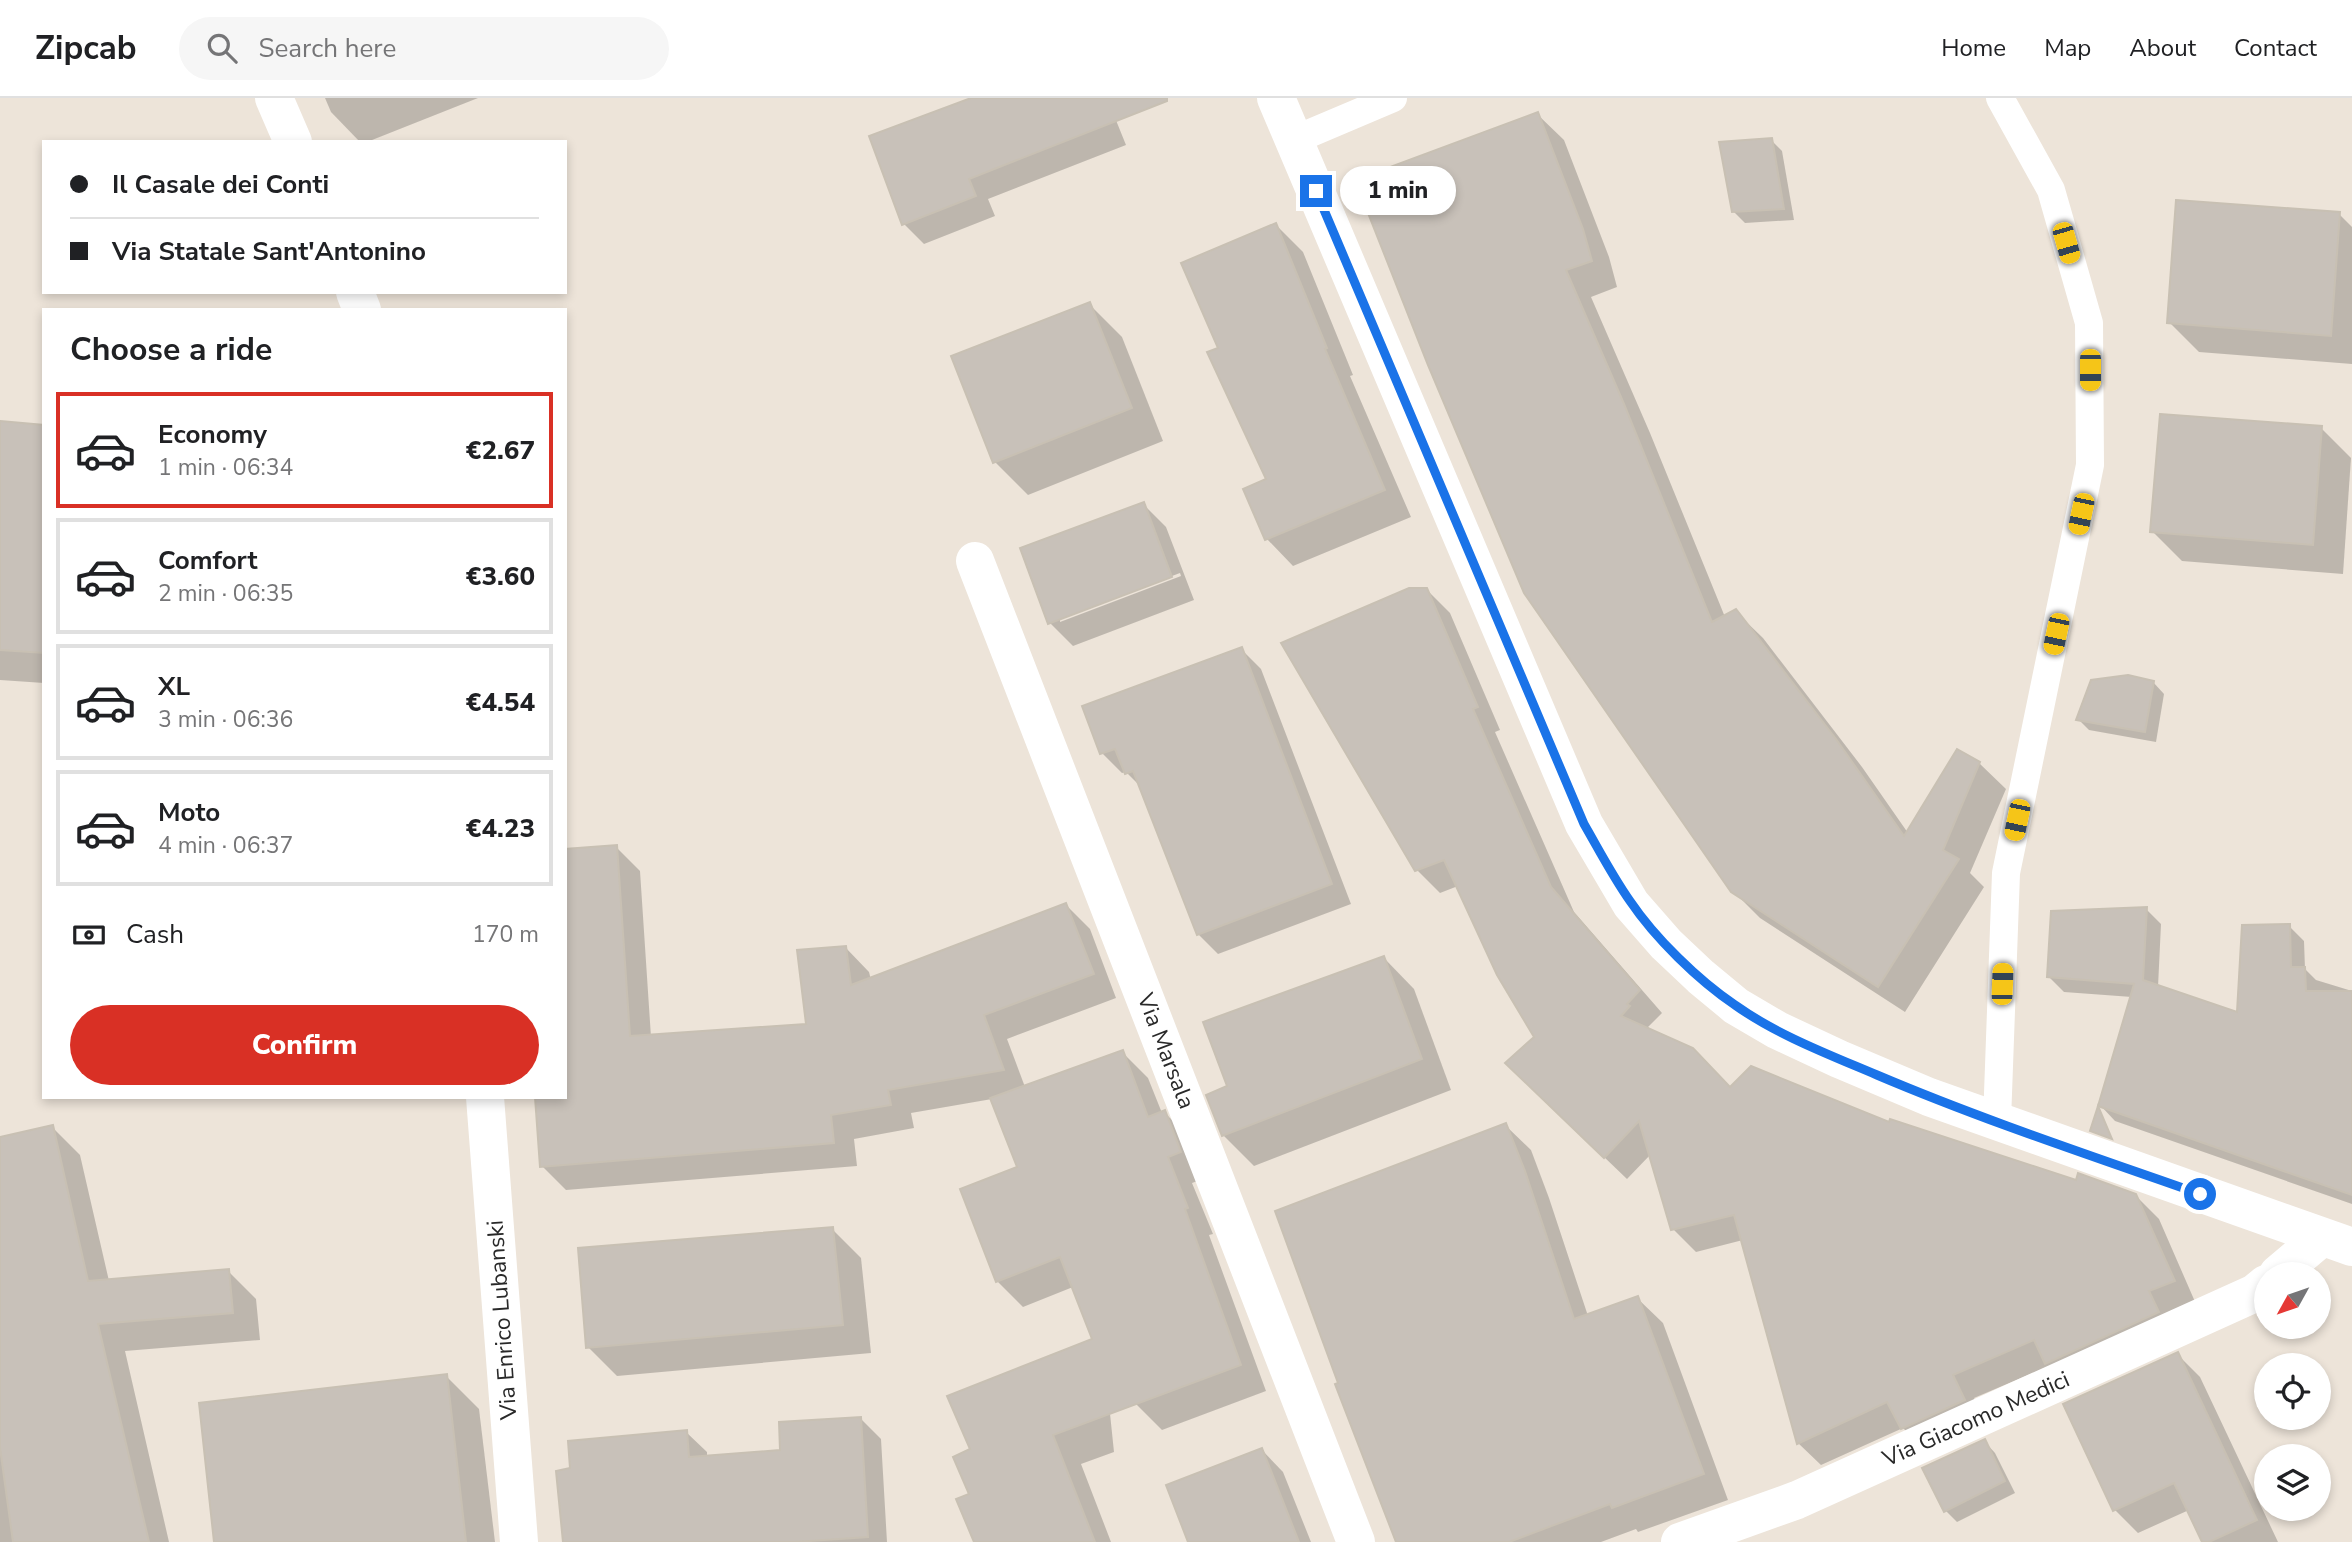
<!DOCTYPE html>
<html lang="en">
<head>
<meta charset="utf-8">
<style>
	body { margin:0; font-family:"Nunito Sans",sans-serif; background:#f6f6f6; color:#202124; height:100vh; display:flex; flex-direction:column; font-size:26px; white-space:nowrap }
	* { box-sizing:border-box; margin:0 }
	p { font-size:23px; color:#757577 }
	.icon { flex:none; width:38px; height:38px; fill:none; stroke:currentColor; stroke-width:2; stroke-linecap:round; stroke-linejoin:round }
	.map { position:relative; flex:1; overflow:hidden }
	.side { position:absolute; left:42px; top:210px; width:525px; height:791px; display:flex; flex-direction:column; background:#fff; border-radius:0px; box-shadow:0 4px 10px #0003 }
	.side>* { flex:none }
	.guide { position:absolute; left:42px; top:42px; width:525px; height:154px; border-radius:0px; box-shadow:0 4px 10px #0003; display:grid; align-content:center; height:154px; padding:0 28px; background:#fff }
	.needle { width:46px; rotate:230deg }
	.buttons { position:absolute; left:2254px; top:1164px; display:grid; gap:14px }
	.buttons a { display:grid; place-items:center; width:77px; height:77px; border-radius:50%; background:#fff; box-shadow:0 4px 10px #0003; font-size:35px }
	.end { position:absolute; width:32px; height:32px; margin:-16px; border:9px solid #1a73e8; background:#fff; box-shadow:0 0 0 4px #fff }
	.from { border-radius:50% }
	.bubble { position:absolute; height:49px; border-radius:24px; background:#fff; box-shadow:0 4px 10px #0003; font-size:23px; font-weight:800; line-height:49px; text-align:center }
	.car { position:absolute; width:21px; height:42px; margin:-21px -10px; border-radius:9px; box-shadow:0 0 5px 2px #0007; background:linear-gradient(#f5c518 24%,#345 0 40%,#f5c518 0 76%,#345 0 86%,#f5c518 0) }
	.guide b { display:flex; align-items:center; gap:24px; height:66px; font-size:26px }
	.guide b+b { border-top:2px solid #e0e0e0 }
	.guide i { width:18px; height:18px; background:#202124 }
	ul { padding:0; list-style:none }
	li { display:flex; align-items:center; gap:21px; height:116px; margin:0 14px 10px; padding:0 14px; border:4px solid #e0e0e0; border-radius:0px }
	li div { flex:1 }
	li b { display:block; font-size:26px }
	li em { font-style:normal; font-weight:800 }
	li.current { border-color:#d93025 }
	li>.icon { width:63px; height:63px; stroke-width:1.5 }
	h2 { padding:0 28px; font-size:32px; line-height:84px }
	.pay { display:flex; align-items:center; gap:18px; height:77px; padding:0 28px; font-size:26px }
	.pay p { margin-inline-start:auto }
	.cta { display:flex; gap:14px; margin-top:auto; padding:14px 28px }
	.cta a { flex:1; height:80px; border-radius:42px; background:#d93025; color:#fff; font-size:28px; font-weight:800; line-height:80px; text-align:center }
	header { display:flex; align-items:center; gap:42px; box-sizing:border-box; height:98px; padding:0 35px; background:#fff; border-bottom:2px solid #e0e0e0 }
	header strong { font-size:33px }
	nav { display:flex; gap:38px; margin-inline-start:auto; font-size:24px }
	.search { width:490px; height:63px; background:#f6f6f6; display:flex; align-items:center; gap:18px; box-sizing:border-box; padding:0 24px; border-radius:38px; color:#757577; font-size:26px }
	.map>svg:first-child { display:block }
</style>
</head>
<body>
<header>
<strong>Zipcab</strong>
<div class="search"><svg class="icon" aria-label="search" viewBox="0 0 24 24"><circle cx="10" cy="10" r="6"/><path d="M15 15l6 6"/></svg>Search here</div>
<nav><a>Home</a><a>Map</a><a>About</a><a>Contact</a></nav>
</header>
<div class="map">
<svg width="2352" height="1444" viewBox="0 0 2352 1444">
	<rect width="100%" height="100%" fill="#ede4d9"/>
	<g fill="#0003" fill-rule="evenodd">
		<path d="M325,0H478L367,44H360L331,14Z"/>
		<path d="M976,0H1107L1126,47L988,101L995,118L924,146L904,126Z"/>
		<path d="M1537,16L1564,42L1609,159L1617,189L1591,199L1650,335L1725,519L1736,514L1763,540L1862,669L1908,735L1979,665L2006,691L1970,775L1984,789L1905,914L1760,820L1733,793L1526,494Z"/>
		<path d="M1771,42L1782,53L1794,122L1745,125L1733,113Z"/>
		<path d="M2339,116L2352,129V266L2199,254L2169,224Z"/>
		<path d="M1276,127L1303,154L1353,277L1350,278L1411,419L1293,468L1267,441L1268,382L1220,251Z"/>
		<path d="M1089,206L1122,239L1163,343L1028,397L995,364Z"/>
		<path d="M0,325L44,328V585L0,582Z"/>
		<path d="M2321,330L2351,360L2343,476L2182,463L2152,433Z"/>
		<path d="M1143,406L1166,429L1194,502L1073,548L1050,525L1022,451ZM1180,475L1181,478L1060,524V520Z"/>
		<path d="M1427,492L1450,515L1500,632L1495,634L1574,814L1662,915L1648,929L1651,932L1730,991L1890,1026L2077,1084L2135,1097L2159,1121L2196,1206L1974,1300L1987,1325L1926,1353L1903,1330L1821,1367L1798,1345L1743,1142L1696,1154L1673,1131L1651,1056L1627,1081L1530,988L1537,940L1458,788L1440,795L1417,772Z"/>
		<path d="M1241,551L1261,571L1351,806L1218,856L1198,836L1142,690L1126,674L1122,675L1102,655Z"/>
		<path d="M2153,584L2164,596L2156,644L2089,632L2078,621Z"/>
		<path d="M616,749L640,773L651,939L808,927L845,849L869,874L871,882L1066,807L1090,831L1116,900L1007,941L1025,989L1122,954L1148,980L1162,1015L1164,1014L1190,1040L1206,1080L1192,1085L1213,1136L1209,1137L1266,1293L1162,1332L1136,1306L1088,1183L1023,1209L997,1183L1019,1070L992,1001L911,1015L914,1030L854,1041L857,1068L566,1092L542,1068L565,999Z"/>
		<path d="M2146,811L2161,826L2158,889L2238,916L2289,828L2304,843L2305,871L2316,882L2352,893V1106L2115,1023L2100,1007L2132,899L2064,894L2048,878Z"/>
		<path d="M1384,860L1414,891L1451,992L1254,1068L1223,1037L1230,989Z"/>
		<path d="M1505,1027L1531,1052L1549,1100L1588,1218L1637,1200L1663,1225L1728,1402L1638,1434L1636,1431L1601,1444H1398Z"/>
		<path d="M52,1029L80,1057L109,1183L228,1173L256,1201L260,1242L125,1253L169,1444H0V1041Z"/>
		<path d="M832,1131L861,1160L871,1255L617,1278L588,1249Z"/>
		<path d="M2177,1256L2200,1279L2278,1444H2204L2189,1412L2138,1435L2115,1412Z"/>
		<path d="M1106,1277L1114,1354L1081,1366L1111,1444H976L971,1397Z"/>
		<path d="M446,1278L479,1311L495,1444H216Z"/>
		<path d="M861,1321L881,1341L887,1444H564L686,1334L707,1354V1360L782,1353Z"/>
		<path d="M1984,1343L1995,1355L2015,1395L1957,1424L1946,1413Z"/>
		<path d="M1262,1352L1283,1374L1311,1444H1190Z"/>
	</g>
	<g fill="#c8c1b9" stroke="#c8c0b3" stroke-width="2">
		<path d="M971,0H1167V3L969,81L976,98L902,127L869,38Z"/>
		<path d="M1538,14L1583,131L1592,163L1566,172L1624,306L1712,524L1736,511L1836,641L1904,738L1957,651L1980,664L1943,752L1959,761L1878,889L1731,794L1524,495L1428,267L1355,82Z"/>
		<path d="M1772,40L1784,111L1732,114L1719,44Z"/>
		<path d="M2176,102L2340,114L2331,238L2167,225Z"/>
		<path d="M1276,125L1327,250L1325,251L1385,392L1265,442L1243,391L1266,381L1207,254L1218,250L1181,165Z"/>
		<path d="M1090,204L1132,310L993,365L951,258Z"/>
		<path d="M2160,316L2322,328L2313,447L2150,434Z"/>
		<path d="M0,323L44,327V555L0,552Z"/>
		<path d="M1144,404L1172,479L1048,526L1020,450Z"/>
		<path d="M1409,490H1427L1478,609L1473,611L1551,789L1640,892L1627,906L1630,908L1621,918L1693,950L1730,989L1751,968L1889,1024L1890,1021L2076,1082L2078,1075L2136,1096L2175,1183L2149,1193L2159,1214L2045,1266L2034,1242L1953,1277L1965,1302L1901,1331L1887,1304L1797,1346L1734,1117L1671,1132L1639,1023L1604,1060L1505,965L1534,939L1497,877L1444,762L1415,773L1281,545Z"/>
		<path d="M1242,549L1332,786L1197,837L1133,673L1125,676L1115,651L1100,656L1082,608Z"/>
		<path d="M2128,577L2154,583L2145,634L2076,622L2091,582Z"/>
		<path d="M617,747L630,938L806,926L797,852L846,848L851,887L1066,805L1094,876L984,917L1004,972L888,992L891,1007L831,1017L834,1045L540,1069L535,999H565V751Z"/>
		<path d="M2147,809L2143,882L2237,914L2242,827L2290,826L2291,869H2305L2306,893H2352V1097L2098,1008L2134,886L2047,879L2051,813Z"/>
		<path d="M1384,858L1422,961L1222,1038L1206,997L1227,988L1203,924Z"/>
		<path d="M1123,952L1148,1019L1165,1012L1181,1054L1168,1059L1188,1110L1185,1111L1241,1267L1053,1337L1095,1444H974L956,1401L969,1396L953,1359L970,1351L947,1298L1092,1241L1060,1159L996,1184L960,1091L1017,1069L990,1000Z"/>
		<path d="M2098,1008L2112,1041L2090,1033Z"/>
		<path d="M1506,1025L1525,1073L1574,1221L1638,1198L1704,1376L1612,1410L1610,1406L1509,1444H1396L1335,1286L1338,1285L1275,1113Z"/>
		<path d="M53,1027L88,1183L229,1171L233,1215L98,1226L149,1444H13L0,1350V1039Z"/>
		<path d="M833,1129L843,1227L586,1250L578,1150Z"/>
		<path d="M2178,1254L2257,1422L2209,1444H2202L2174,1385L2113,1413L2063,1306Z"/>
		<path d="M447,1276L466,1444H214L199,1305Z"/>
		<path d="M861,1319L868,1439L795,1444H563L556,1373L570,1370L568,1343L687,1332L689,1359L780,1352L779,1324Z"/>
		<path d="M1985,1341L2005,1383L1944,1414L1922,1370Z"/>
		<path d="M1262,1350L1299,1444H1188L1166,1387Z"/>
	</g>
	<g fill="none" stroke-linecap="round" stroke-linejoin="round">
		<g stroke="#fff" stroke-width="28">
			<path d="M1294,42L1393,0"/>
			<path d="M1997,1023L2006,775L2090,367L2089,225L2051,92L2000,0"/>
		</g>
		<g stroke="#fff" stroke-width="38">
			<path d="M274,0L293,44"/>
			<path d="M355,194L362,212"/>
			<path d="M975,463L1356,1444"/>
			<path d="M485,999L519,1444"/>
		</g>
		<g stroke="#fff" stroke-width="38">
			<path d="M1276,0L1584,726L1631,806L1666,846L1701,879L1736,908L1777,932L1839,961L1929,999L2352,1149"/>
			<path d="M2278,1176L2322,1139"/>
			<path d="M1680,1444L1797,1402L2255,1195L2266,1186"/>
		</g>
	</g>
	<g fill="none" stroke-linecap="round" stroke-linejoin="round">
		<path stroke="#1a73e8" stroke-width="9" d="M1316,93L1584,726C1599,752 1613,779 1630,803C1655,840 1698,882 1735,907C1777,937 1830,957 1877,977C1983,1022 2092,1058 2200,1096"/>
	</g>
	<g text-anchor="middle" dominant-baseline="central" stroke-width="7" stroke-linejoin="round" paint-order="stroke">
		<g font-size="23" fill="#292929" stroke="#fff">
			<text transform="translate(1166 953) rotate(69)">Via Marsala</text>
			<text transform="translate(502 1222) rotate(-94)">Via Enrico Lubanski</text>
			<text transform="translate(1976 1321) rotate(-24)">Via Giacomo Medici</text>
		</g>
	</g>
</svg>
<div class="buttons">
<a><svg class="needle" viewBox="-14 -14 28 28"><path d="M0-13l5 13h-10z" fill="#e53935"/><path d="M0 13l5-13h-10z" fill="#757577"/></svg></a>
<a><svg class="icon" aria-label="locate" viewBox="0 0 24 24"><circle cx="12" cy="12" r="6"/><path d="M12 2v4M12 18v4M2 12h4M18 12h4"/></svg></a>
<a><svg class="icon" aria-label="layers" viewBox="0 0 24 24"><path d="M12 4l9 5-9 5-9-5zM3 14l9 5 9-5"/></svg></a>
</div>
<i class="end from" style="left:2200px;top:1096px"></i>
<i class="end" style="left:1316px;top:93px"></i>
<div class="bubble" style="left:1340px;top:68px;width:116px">1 min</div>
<i class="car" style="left:2066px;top:145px;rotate:164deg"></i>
<i class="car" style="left:2090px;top:272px;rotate:180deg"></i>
<i class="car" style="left:2081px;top:416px;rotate:192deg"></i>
<i class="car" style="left:2056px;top:536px;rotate:192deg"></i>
<i class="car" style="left:2017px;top:722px;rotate:192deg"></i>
<i class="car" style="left:2002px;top:886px;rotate:2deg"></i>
<div class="guide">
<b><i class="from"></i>Il Casale dei Conti</b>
<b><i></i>Via Statale Sant'Antonino</b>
</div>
<section class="side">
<h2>Choose a ride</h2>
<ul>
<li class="current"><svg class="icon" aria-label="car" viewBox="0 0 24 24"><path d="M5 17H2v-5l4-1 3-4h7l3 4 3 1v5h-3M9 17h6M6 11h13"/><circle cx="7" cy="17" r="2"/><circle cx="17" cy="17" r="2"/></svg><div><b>Economy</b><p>1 min · 06:34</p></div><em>€2.67</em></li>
<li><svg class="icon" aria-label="car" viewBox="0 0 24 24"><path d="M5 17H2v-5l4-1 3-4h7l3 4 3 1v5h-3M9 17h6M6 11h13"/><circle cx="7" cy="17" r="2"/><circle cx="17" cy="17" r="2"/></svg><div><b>Comfort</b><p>2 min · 06:35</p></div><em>€3.60</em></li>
<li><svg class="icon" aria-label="car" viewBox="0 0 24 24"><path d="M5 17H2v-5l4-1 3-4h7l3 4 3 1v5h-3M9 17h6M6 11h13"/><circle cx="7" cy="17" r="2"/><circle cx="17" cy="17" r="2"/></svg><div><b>XL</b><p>3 min · 06:36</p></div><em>€4.54</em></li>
<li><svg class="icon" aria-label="car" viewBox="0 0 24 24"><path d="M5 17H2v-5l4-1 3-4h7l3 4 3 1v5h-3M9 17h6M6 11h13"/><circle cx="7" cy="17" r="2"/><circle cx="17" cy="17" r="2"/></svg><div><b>Moto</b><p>4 min · 06:37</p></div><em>€4.23</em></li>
</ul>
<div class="pay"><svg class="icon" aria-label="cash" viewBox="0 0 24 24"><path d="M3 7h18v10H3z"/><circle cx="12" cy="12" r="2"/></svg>Cash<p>170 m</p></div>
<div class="cta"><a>Confirm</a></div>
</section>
</div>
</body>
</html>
